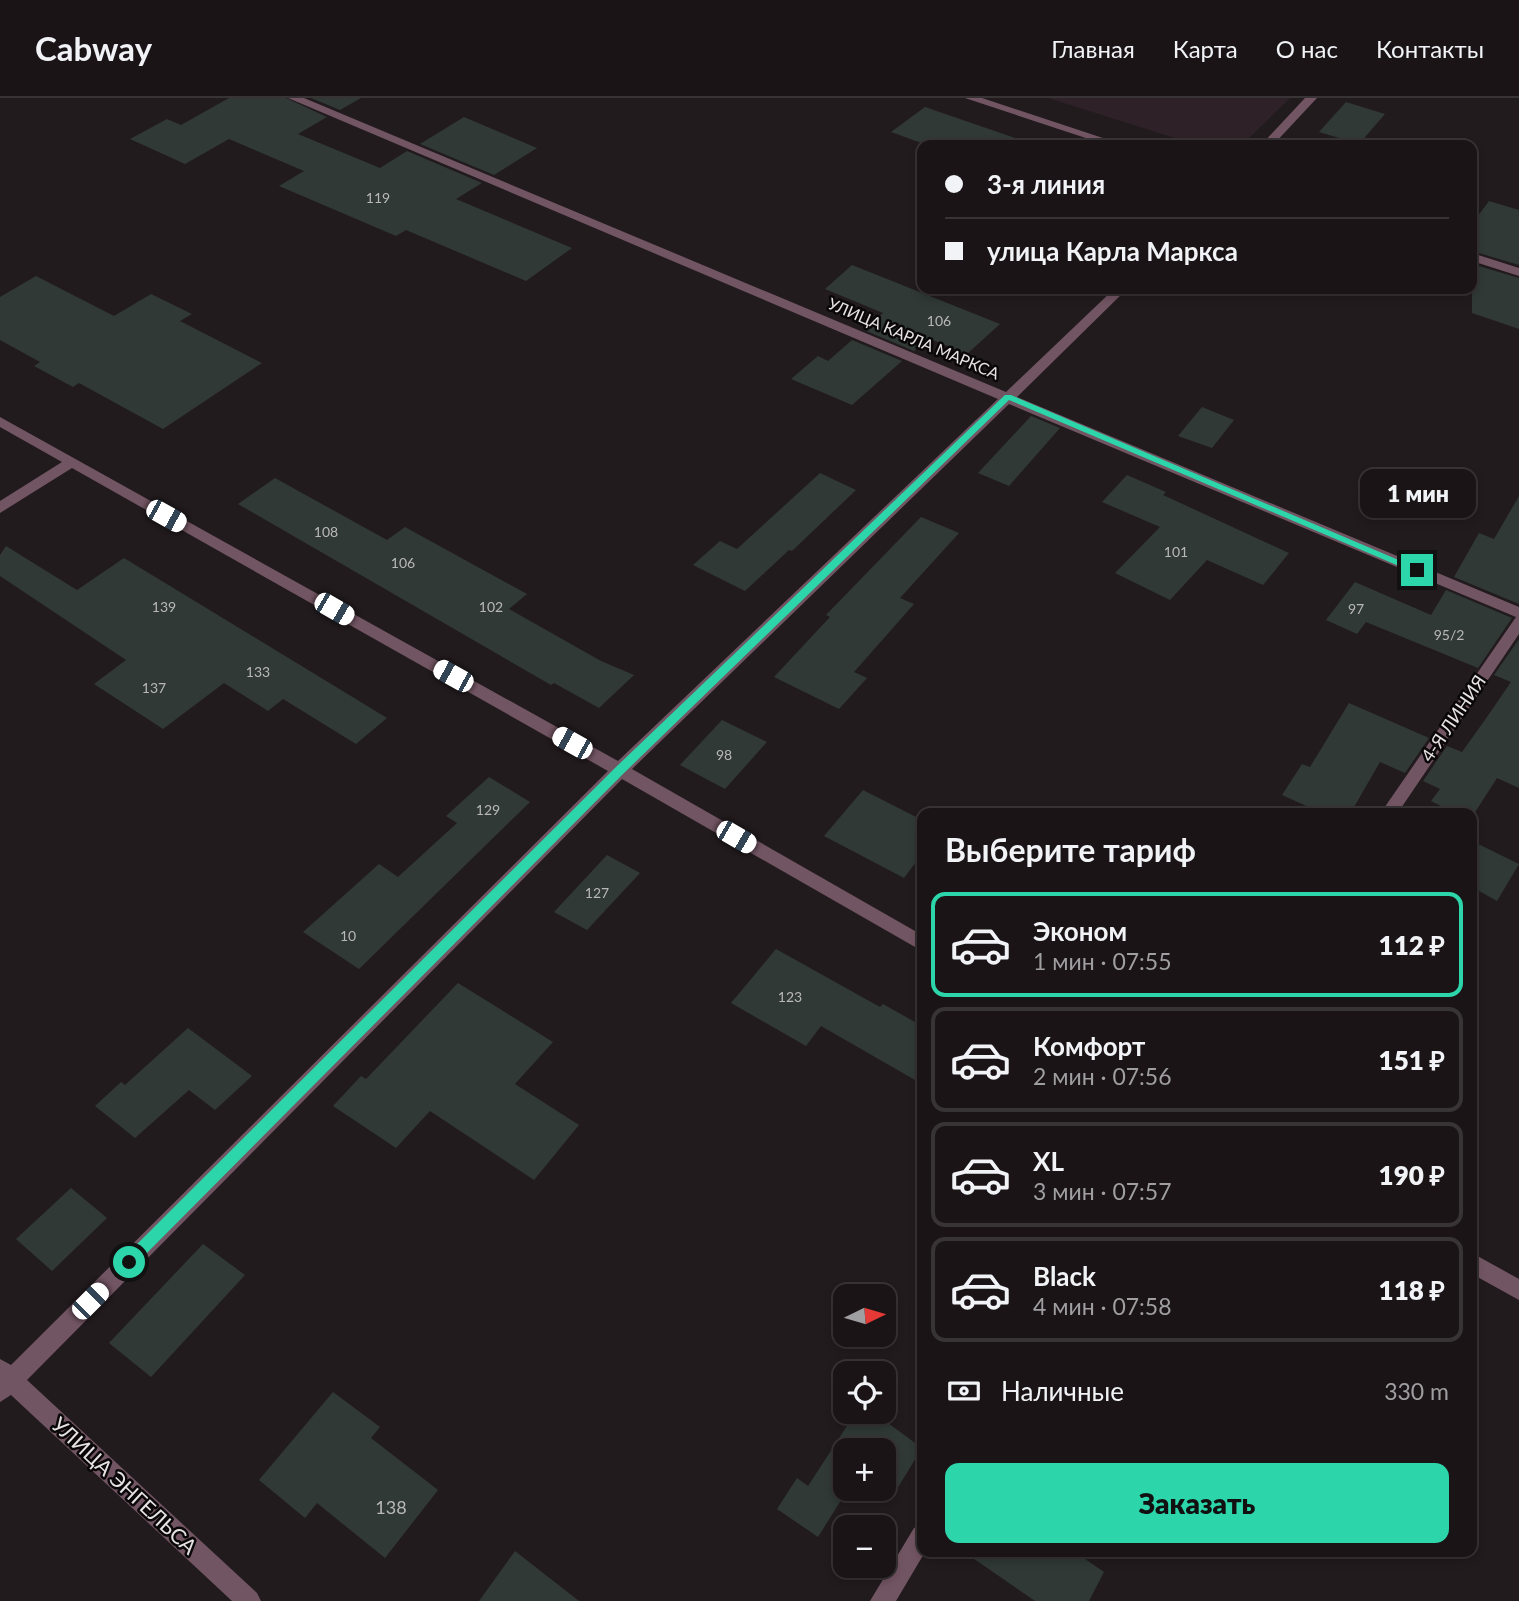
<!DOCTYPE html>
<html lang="ru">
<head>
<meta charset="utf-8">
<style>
	body { margin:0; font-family:Lato,sans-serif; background:#272123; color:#f1f3f6; height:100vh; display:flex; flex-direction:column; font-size:26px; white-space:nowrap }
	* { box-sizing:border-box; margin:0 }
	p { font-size:23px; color:#9f9ea1 }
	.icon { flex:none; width:38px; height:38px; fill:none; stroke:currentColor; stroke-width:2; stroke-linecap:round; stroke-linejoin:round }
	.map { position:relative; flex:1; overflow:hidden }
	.sheet { position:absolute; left:917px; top:710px; width:560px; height:749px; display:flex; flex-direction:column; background:#1a1416; border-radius:14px; box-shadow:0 4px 10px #0003,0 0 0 2px #383335 }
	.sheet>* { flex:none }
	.guide { position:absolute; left:917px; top:42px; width:560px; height:154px; border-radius:14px; box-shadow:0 4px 10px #0003,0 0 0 2px #383335; display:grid; align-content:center; height:154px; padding:0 28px; background:#1a1416 }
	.needle { width:46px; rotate:85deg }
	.buttons { position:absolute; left:833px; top:1186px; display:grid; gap:14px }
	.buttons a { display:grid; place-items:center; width:63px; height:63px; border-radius:14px; background:#1a1416; box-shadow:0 4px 10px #0003,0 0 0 2px #383335; font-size:35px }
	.end { position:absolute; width:32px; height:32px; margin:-16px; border:9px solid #2dd5ab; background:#111; box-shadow:0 0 0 4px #111 }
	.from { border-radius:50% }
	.bubble { position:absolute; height:49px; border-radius:14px; background:#1a1416; box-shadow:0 4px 10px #0003,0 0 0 2px #383335; font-size:23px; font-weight:800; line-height:49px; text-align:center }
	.car { position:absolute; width:21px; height:42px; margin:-21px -10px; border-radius:9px; box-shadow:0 0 5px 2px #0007; background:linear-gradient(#fff 24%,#345 0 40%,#fff 0 76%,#345 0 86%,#fff 0) }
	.guide b { display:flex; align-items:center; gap:24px; height:66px; font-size:26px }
	.guide b+b { border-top:2px solid #383335 }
	.guide i { width:18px; height:18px; background:#f1f3f6 }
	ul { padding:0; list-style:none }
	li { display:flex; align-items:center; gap:21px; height:105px; margin:0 14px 10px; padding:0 14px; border:4px solid #383335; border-radius:14px }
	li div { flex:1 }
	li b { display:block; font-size:26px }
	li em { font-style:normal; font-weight:800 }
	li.active { border-color:#2dd5ab }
	li>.icon { width:63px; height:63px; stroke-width:1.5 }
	h2 { padding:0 28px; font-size:32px; line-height:84px }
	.pay { display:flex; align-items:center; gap:18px; height:77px; padding:0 28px; font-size:26px }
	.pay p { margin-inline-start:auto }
	.button { display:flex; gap:14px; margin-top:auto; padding:14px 28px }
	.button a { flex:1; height:80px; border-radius:14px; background:#2dd5ab; color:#111; font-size:28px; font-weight:800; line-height:80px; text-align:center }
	header { display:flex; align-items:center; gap:42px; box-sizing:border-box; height:98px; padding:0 35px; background:#1a1416; border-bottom:2px solid #383335 }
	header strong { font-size:33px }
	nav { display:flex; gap:38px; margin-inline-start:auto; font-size:24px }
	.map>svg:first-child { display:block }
</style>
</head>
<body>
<header>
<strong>Cabway</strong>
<nav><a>Главная</a><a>Карта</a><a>О нас</a><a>Контакты</a></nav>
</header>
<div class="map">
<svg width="1519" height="1503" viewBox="0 0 1519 1503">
	<rect width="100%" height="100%" fill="#221b1e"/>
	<path fill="#2e2127" d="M1048,0H1290L1242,47H1197Z"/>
	<g fill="#303935">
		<path d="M229,0H286L327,19L298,36L380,70L407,53L482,85L456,101L572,150L526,183L406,132L396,138L279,88L304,73L229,41L185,66L130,41L167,21L181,27Z"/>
		<path d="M311,0H361L340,12Z"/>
		<path d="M1346,4L1385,16L1359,46L1319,34Z"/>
		<path d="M925,9L1021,42L1020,47H927L891,34Z"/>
		<path d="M464,19L537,50L494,77L420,46Z"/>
		<path d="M1489,103L1519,112V167L1472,153V126Z"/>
		<path d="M1472,166L1519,180V231L1472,215Z"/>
		<path d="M852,167L1000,226L967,256L928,240L914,253L864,232L883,215L825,191Z"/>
		<path d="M36,178L114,218L151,196L192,216L180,223L262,265L163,331L79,285L73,289L34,268L40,264L0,242V199Z"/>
		<path d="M852,242L902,263L852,307L791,281L818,258L828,263Z"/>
		<path d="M1202,309L1234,322L1212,350L1178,338Z"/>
		<path d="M1031,318L1060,330L1009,388L978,375Z"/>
		<path d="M820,375L856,392L792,453L789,452L745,493L693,467L720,443L737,451Z"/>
		<path d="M1127,377L1166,394L1163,397L1289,455L1263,487L1207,462L1170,502L1115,475L1160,429L1102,404Z"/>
		<path d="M275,380L387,442L405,429L527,496L509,511L601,563L634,577L599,610L554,585L551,587L238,406Z"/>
		<path d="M1519,398V506L1454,479L1479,435L1494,441Z"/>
		<path d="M921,419L959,435L900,500L914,506L854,574L867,580L839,611L774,579L830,519L826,517Z"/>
		<path d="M6,448L77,492L124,460L387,620L356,646L283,601L268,613L224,585L163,631L94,586L126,562L0,478V457Z"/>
		<path d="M1355,484L1431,517L1446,492L1512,520L1478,570L1366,524L1357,536L1326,522Z"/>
		<path d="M1519,541V690L1497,680L1472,719V716H1456L1431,703L1440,691L1423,683L1447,648L1462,654L1487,619L1511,584L1494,577Z"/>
		<path d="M1349,605L1429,640L1405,675L1380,664L1350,716H1324L1282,697L1302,666L1310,669Z"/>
		<path d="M722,622L767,644L725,691L680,667Z"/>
		<path d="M489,679L530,704L359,871L303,834L379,766L398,779L457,725L446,718Z"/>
		<path d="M863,692L922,722V756L904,780L824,738Z"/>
		<path d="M1472,743L1519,766L1497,803L1472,789Z"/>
		<path d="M607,757L640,775L587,832L554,814Z"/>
		<path d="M776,851L880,909L883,906L922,928V986L821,928L806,948L731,905Z"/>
		<path d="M458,885L553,944L515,986L579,1027L534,1082L430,1013L396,1050L333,1008L361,978L366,981Z"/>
		<path d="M188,930L252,978L215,1012L189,992L135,1040L95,1008L121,984L125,987Z"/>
		<path d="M71,1090L107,1120L52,1173L16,1141Z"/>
		<path d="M203,1146L245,1177L151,1279L109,1245Z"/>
		<path d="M333,1294L380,1329L371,1340L438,1392L385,1460L317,1405L305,1420L259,1382Z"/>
		<path d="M856,1314H873L922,1350L897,1391L884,1382V1353H845V1391H848L818,1439L777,1411L797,1380L808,1388Z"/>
		<path d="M515,1453L579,1503H479Z"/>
		<path d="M964,1454H1075L1104,1474L1089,1503H1035Z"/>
	</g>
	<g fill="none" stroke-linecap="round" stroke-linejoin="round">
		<g fill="#725562" fill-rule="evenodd">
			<path d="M288,0H304L1006,294L1114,191H1127L1017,299L1519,509V536L1397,716H1380L1516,519L1009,306L632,671L922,837V853L622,681L27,1282L257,1495L261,1503H232L11,1297L0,1304V1261L11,1267L608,673L72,370L0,415V403L62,364L0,329V319L618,663L998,301Z"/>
			<path d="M965,0H982L1124,47H1107Z"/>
			<path d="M1305,0H1317L1273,47H1261Z"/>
			<path d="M1472,155L1519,170V178L1472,163Z"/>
			<path d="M1472,1155L1519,1181V1202L1472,1176Z"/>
			<path d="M922,1426V1454H925L896,1503H870L914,1430Z"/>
		</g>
	</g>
	<path fill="#2dd5ab" d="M1005,297H1011L1422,472L1413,474L1009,302L624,675L134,1168H124V1159L616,669Z"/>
	<g text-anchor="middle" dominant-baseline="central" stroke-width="5" stroke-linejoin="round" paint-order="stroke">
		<g font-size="14" fill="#b9b8b8">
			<text x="378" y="99">119</text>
			<text x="939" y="222">106</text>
			<text x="326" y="433">108</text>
			<text x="1176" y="453">101</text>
			<text x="403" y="464">106</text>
			<text x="164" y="508">139</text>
			<text x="491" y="508">102</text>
			<text x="1356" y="510">97</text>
			<text x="1449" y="536">95/2</text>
			<text x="258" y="573">133</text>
			<text x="154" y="589">137</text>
			<text x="724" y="656">98</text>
			<text x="488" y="711">129</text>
			<text x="597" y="794">127</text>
			<text x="348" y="837">10</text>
			<text x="790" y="898">123</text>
		</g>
		<g font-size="16" fill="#e7e2e4" stroke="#090708">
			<text transform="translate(914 240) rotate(23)">УЛИЦА КАРЛА МАРКСА</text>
		</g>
		<g font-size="18" fill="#e7e2e4" stroke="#090708">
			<text transform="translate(1453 620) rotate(-56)">4-Я ЛИНИЯ</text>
		</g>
		<g font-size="18" fill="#b9b8b8">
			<text x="391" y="1409">138</text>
		</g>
		<g font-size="21" fill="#e7e2e4" stroke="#090708">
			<text transform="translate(125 1387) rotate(43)">УЛИЦА ЭНГЕЛЬСА</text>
		</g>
	</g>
</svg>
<div class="buttons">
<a><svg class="needle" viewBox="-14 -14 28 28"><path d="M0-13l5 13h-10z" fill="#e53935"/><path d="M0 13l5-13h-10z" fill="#9f9ea1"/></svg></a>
<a><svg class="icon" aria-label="locate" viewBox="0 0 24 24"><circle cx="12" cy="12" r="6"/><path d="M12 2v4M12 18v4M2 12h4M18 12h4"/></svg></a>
<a>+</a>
<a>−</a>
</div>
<i class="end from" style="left:129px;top:1164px"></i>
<i class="end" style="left:1417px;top:472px"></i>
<div class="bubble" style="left:1360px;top:371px;width:116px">1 мин</div>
<i class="car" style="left:166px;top:418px;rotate:119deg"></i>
<i class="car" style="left:334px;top:511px;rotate:120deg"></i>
<i class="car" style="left:453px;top:578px;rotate:299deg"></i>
<i class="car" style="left:572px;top:645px;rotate:299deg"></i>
<i class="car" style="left:736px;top:739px;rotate:120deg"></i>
<i class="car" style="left:90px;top:1203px;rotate:45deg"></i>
<div class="guide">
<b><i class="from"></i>3-я линия</b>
<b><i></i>улица Карла Маркса</b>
</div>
<section class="sheet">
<h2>Выберите тариф</h2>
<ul>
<li class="active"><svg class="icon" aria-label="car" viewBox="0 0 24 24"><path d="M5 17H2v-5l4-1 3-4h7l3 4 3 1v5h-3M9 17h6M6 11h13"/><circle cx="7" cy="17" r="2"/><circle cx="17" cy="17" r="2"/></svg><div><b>Эконом</b><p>1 мин · 07:55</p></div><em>112 ₽</em></li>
<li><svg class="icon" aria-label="car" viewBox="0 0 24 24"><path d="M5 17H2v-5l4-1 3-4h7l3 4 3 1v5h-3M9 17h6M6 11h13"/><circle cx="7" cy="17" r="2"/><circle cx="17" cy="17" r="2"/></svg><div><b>Комфорт</b><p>2 мин · 07:56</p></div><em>151 ₽</em></li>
<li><svg class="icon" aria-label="car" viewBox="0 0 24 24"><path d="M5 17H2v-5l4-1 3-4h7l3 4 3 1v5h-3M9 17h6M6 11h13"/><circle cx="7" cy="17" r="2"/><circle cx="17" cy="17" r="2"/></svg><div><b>XL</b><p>3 мин · 07:57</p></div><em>190 ₽</em></li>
<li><svg class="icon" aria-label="car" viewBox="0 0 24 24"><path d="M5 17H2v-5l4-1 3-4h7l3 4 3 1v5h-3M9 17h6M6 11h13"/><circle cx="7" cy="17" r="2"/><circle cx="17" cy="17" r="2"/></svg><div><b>Black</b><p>4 мин · 07:58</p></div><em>118 ₽</em></li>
</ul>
<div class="pay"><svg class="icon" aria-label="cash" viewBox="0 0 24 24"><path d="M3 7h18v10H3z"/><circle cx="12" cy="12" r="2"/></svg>Наличные<p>330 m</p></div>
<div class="button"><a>Заказать</a></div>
</section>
</div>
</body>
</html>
